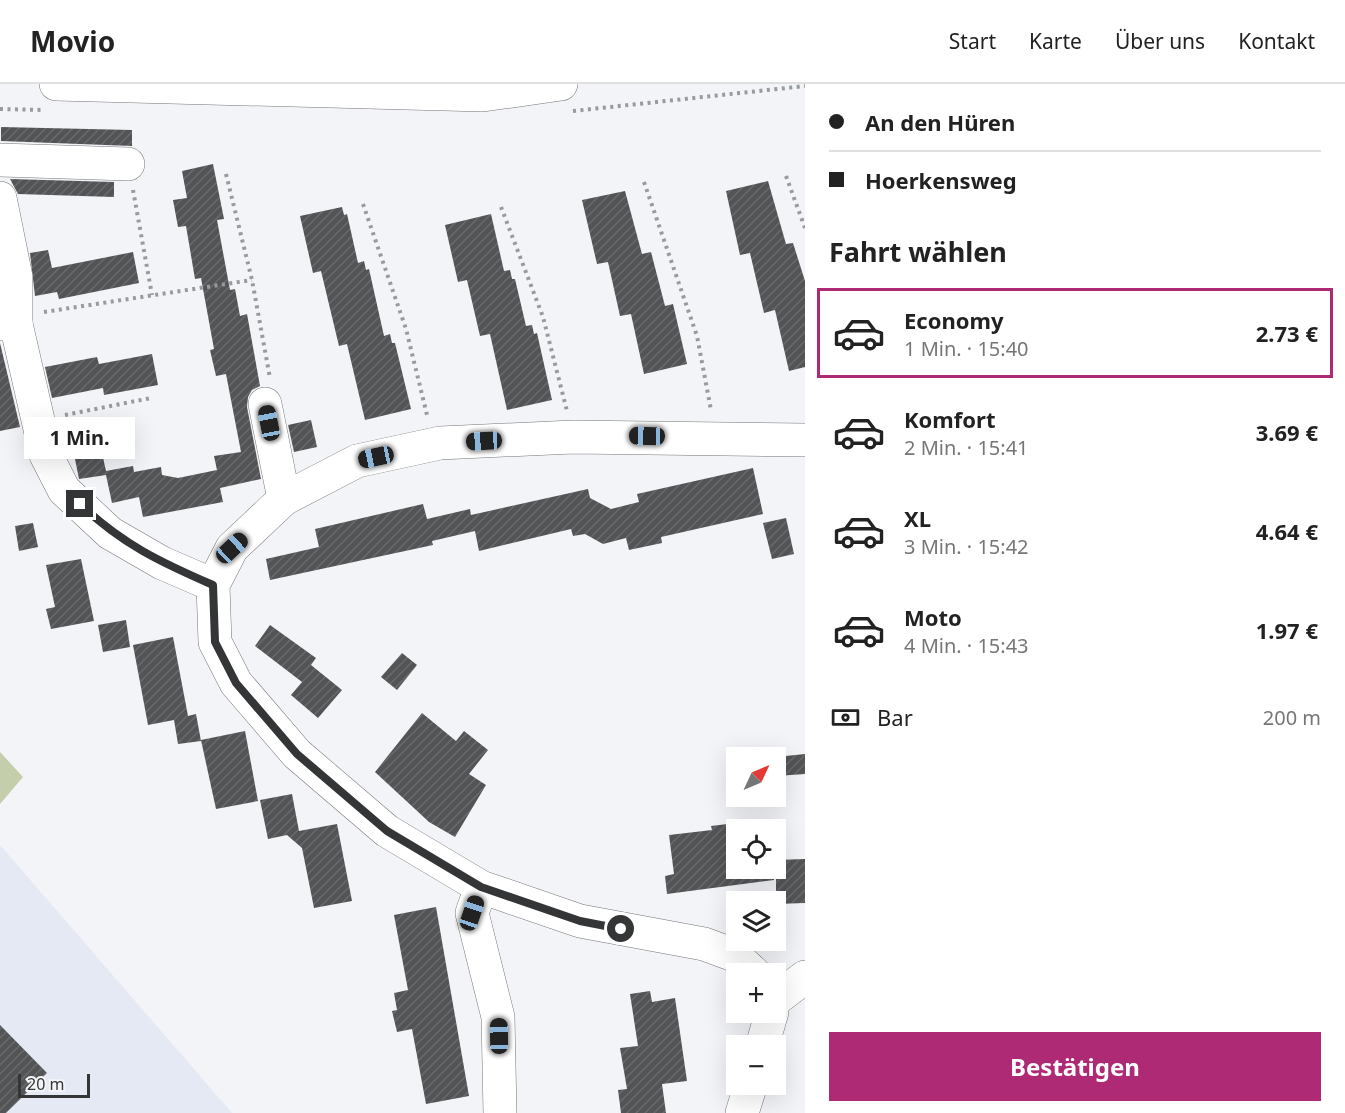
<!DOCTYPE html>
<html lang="de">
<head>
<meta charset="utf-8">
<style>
	body { margin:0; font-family:"Noto Sans",sans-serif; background:#f2f2f2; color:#222; height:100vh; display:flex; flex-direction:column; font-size:22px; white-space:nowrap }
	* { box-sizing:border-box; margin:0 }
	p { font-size:20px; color:#767676 }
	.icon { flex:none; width:33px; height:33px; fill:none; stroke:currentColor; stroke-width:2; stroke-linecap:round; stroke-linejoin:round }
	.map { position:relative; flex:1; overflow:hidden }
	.drawer { display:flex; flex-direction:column; background:#fff; width:540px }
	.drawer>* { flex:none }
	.banner { display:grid; align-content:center; height:132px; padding:0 24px; background:#fff }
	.needle { width:39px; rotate:46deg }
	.fabs { position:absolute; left:726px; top:663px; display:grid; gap:12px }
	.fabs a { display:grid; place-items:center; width:60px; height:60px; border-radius:0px; background:#fff; box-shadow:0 6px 24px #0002; font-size:30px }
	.scale { position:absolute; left:18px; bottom:15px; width:72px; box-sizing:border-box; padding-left:6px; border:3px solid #343536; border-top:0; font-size:16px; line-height:21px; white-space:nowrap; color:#343536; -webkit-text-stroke:4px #f2f4f7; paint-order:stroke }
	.end { position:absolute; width:27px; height:27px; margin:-14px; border:8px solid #343536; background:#fff; box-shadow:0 0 0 3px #fff }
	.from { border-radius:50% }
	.bubble { position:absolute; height:42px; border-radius:0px; background:#fff; box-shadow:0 6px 24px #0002; font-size:20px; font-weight:700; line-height:42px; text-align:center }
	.car { position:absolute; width:18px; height:36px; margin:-18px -9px; border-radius:8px; box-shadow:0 0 4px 2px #0007; background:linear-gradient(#222 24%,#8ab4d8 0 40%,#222 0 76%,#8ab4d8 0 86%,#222 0) }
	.banner b { display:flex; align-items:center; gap:21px; height:57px; font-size:22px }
	.banner b+b { border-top:2px solid #e0e0e0 }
	.banner i { width:15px; height:15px; background:#222 }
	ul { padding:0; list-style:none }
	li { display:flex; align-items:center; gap:18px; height:90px; margin:0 12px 9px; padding:0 12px; border:3px solid transparent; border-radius:0px }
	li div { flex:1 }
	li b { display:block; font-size:22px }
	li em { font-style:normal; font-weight:700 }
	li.selected { border-color:#ae2a74 }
	li>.icon { width:54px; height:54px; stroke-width:1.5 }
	h2 { padding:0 24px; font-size:27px; line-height:72px }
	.pay { display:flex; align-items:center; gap:15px; height:66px; padding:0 24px; font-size:22px }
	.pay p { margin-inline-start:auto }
	.primary-button { display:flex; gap:12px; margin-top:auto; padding:12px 24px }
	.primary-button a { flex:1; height:69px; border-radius:0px; background:#ae2a74; color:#fff; font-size:24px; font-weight:700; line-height:69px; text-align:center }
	header { display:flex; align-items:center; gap:36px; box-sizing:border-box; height:84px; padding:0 30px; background:#fff; border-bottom:2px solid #e0e0e0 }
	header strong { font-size:28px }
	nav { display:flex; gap:33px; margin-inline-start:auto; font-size:21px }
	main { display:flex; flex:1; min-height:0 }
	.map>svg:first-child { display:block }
</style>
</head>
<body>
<header>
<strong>Movio</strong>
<nav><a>Start</a><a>Karte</a><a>Über uns</a><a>Kontakt</a></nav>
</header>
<main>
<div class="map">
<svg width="805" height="1029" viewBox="0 0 805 1029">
	<defs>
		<pattern id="building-hatch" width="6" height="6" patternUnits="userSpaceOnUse" patternTransform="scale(1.5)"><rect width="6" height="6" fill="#525456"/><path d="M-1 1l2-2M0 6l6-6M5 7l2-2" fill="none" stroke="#686a6c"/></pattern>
	</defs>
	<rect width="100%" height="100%" fill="#f2f4f7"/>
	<path fill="#e4e9f3" d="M0,761L232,1029H0Z"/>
	<path fill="#c4ceaa" d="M0,668L23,693L0,720Z"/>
	<g fill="url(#building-hatch)">
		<path d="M1,43L132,46V62L1,57Z"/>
		<path d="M213,80L224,135L217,136L230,206L235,205L240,232L247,230L260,302L252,306L248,313L247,323L261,395L220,404L223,418L143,433L139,413L112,419L106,391L79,395L73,365L100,360L106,387L133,382L134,388L161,383L162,391L178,394L217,386L214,372L241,368L226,290L216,292L210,266L214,265L201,194L195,195L186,142L178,143L173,116L187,114L182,87Z"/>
		<path d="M10,95L114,98V113L18,110Z"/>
		<path d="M768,97L786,160L793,159L805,197V283L789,287L775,226L764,229L750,169L740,171L726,107Z"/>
		<path d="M625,107L642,170L651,168L665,222L673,220L687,280L644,290L631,230L620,232L608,178L597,180L582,116Z"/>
		<path d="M342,123L344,131L347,130L358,179L364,177L366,186L369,185L384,252L390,250L392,259H395L411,325L365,336L347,260L339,262L321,187L313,189L300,132Z"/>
		<path d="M491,130L504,187L510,186L512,195H515L526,242L532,241L534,250L537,249L552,316L507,326L490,250L480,252L467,196L458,198L445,141Z"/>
		<path d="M48,166L52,184L133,168L139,199L59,215L57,208L35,212L30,169Z"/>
		<path d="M0,259L20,343L0,347Z"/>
		<path d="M152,270L158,301L104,311L103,304L52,314L45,283L97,273L99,280Z"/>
		<path d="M311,336L317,363L294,368L288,341Z"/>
		<path d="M753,384L763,430L661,453L662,459L629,466L626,454L603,460L585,450L573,452L571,445L479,467L475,447L432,457L433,461L270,496L266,475L319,463L315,445L423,420L427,435L470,425L471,431L588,405L590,414L611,425L639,418L637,410Z"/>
		<path d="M786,434L794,470L772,475L763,439Z"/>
		<path d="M33,439L38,463L19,467L15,442Z"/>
		<path d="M81,475L94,537L51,545L46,525L55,523L46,481Z"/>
		<path d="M126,536L130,563L103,568L98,541Z"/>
		<path d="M270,541L316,574L311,581L342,606L318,634L291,611L302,598L255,562Z"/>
		<path d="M173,553L188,632L196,630L201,657L178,660L174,636L148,641L133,561Z"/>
		<path d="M402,569L417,581L397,606L381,593Z"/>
		<path d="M422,629L456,657L464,647L488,666L469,690L486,701L455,753L429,738L375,688Z"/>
		<path d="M245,647L258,717L216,725L201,656Z"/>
		<path d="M805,670V690L776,692V673Z"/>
		<path d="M292,710L299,747L337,740L352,817L314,824L302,764L287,751L268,755L260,716Z"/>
		<path d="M736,739V784H773L774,796L667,810L665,792L674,790L669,751L712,746L711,742Z"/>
		<path d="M805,775V819L776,820V776Z"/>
		<path d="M436,823L469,1012L426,1020L412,945L397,948L392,927L397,926L394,909L408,906L394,831Z"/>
		<path d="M650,907L652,918L675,914L687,997L662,1000L666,1029H621L618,1006L627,1005L620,964L638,962L630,910Z"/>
		<path d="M0,941L47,989L6,1029H0Z"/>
	</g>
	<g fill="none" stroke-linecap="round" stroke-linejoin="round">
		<g stroke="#757679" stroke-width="34">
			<g id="minor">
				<path d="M0,76L128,80"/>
				<path d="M0,114L16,193V240"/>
				<path d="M0,240H16L46,371L64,406L110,449L162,479L213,501"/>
				<path d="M265,320L284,415"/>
				<path d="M481,803L472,829L498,933L500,1029"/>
				<path d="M755,890L734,871L704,860L580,837L481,803L387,747L297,670L236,599L215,558L213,501L232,464L284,415L357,377L440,359L573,353L805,356"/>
				<path d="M776,915L805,893"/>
				<path d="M762,962L772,928"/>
				<path d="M742,1029L751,1000"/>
			</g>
		</g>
		<g stroke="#757679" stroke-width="34">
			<path id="major" d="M56,0L483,11L561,0"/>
		</g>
		<g stroke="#989a9c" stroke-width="4" stroke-dasharray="3 4.5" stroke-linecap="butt">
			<path d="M0,25L44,26"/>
			<path d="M573,27L805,2"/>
			<path d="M226,90L252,196L270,294"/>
			<path d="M786,92L805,144"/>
			<path d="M644,98L697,252L711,326"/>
			<path d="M133,106L152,211"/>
			<path d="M363,120L406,245L428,335"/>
			<path d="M501,123L543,233L567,327"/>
			<path d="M44,228L252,196"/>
			<path d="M65,331L151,314"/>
		</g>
		<use href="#minor" stroke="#fff" stroke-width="33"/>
		<use href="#major" stroke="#fff" stroke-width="33"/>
	</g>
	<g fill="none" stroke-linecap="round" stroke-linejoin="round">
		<path stroke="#343536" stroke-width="8" d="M80,420C122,460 160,478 213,501L215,558L236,599L297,670L387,747L481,803L580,837L621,845"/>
	</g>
</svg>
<div class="fabs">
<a><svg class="needle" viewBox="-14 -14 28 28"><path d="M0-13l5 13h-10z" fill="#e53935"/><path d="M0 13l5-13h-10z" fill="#767676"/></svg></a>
<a><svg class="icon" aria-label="locate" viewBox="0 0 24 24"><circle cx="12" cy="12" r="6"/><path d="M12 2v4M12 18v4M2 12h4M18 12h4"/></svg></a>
<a><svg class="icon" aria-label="layers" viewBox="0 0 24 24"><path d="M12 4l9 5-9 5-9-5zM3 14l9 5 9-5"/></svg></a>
<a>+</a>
<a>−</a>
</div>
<div class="scale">20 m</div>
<i class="end from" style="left:621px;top:845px"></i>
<i class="end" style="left:80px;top:420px"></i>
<div class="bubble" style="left:24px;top:333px;width:111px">1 Min.</div>
<i class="car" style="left:269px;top:339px;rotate:349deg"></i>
<i class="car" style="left:647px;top:352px;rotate:271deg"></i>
<i class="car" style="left:484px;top:357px;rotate:267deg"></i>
<i class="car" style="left:376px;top:373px;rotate:258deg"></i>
<i class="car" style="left:232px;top:464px;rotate:47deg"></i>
<i class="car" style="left:472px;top:829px;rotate:19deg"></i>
<i class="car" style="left:499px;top:952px;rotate:359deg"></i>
</div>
<section class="drawer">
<div class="banner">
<b><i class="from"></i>An den Hüren</b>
<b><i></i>Hoerkensweg</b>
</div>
<h2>Fahrt wählen</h2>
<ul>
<li class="selected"><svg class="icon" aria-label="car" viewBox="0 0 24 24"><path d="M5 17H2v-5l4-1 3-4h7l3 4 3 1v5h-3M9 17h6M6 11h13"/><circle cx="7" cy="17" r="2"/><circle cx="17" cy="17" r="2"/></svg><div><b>Economy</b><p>1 Min. · 15:40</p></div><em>2.73 €</em></li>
<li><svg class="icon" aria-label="car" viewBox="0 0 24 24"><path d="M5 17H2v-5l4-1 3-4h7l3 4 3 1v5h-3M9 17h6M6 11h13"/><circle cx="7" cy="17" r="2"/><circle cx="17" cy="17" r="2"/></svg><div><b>Komfort</b><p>2 Min. · 15:41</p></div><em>3.69 €</em></li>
<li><svg class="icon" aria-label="car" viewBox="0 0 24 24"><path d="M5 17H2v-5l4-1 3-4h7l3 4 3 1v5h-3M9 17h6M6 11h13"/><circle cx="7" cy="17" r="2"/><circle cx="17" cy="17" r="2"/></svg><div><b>XL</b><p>3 Min. · 15:42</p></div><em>4.64 €</em></li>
<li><svg class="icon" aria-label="car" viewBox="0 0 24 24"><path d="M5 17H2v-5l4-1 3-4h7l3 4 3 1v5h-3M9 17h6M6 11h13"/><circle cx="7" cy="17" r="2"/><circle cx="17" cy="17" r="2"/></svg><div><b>Moto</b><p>4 Min. · 15:43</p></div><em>1.97 €</em></li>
</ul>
<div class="pay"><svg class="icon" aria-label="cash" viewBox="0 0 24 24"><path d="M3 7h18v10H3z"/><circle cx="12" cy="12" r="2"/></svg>Bar<p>200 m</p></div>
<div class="primary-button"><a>Bestätigen</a></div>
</section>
</main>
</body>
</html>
